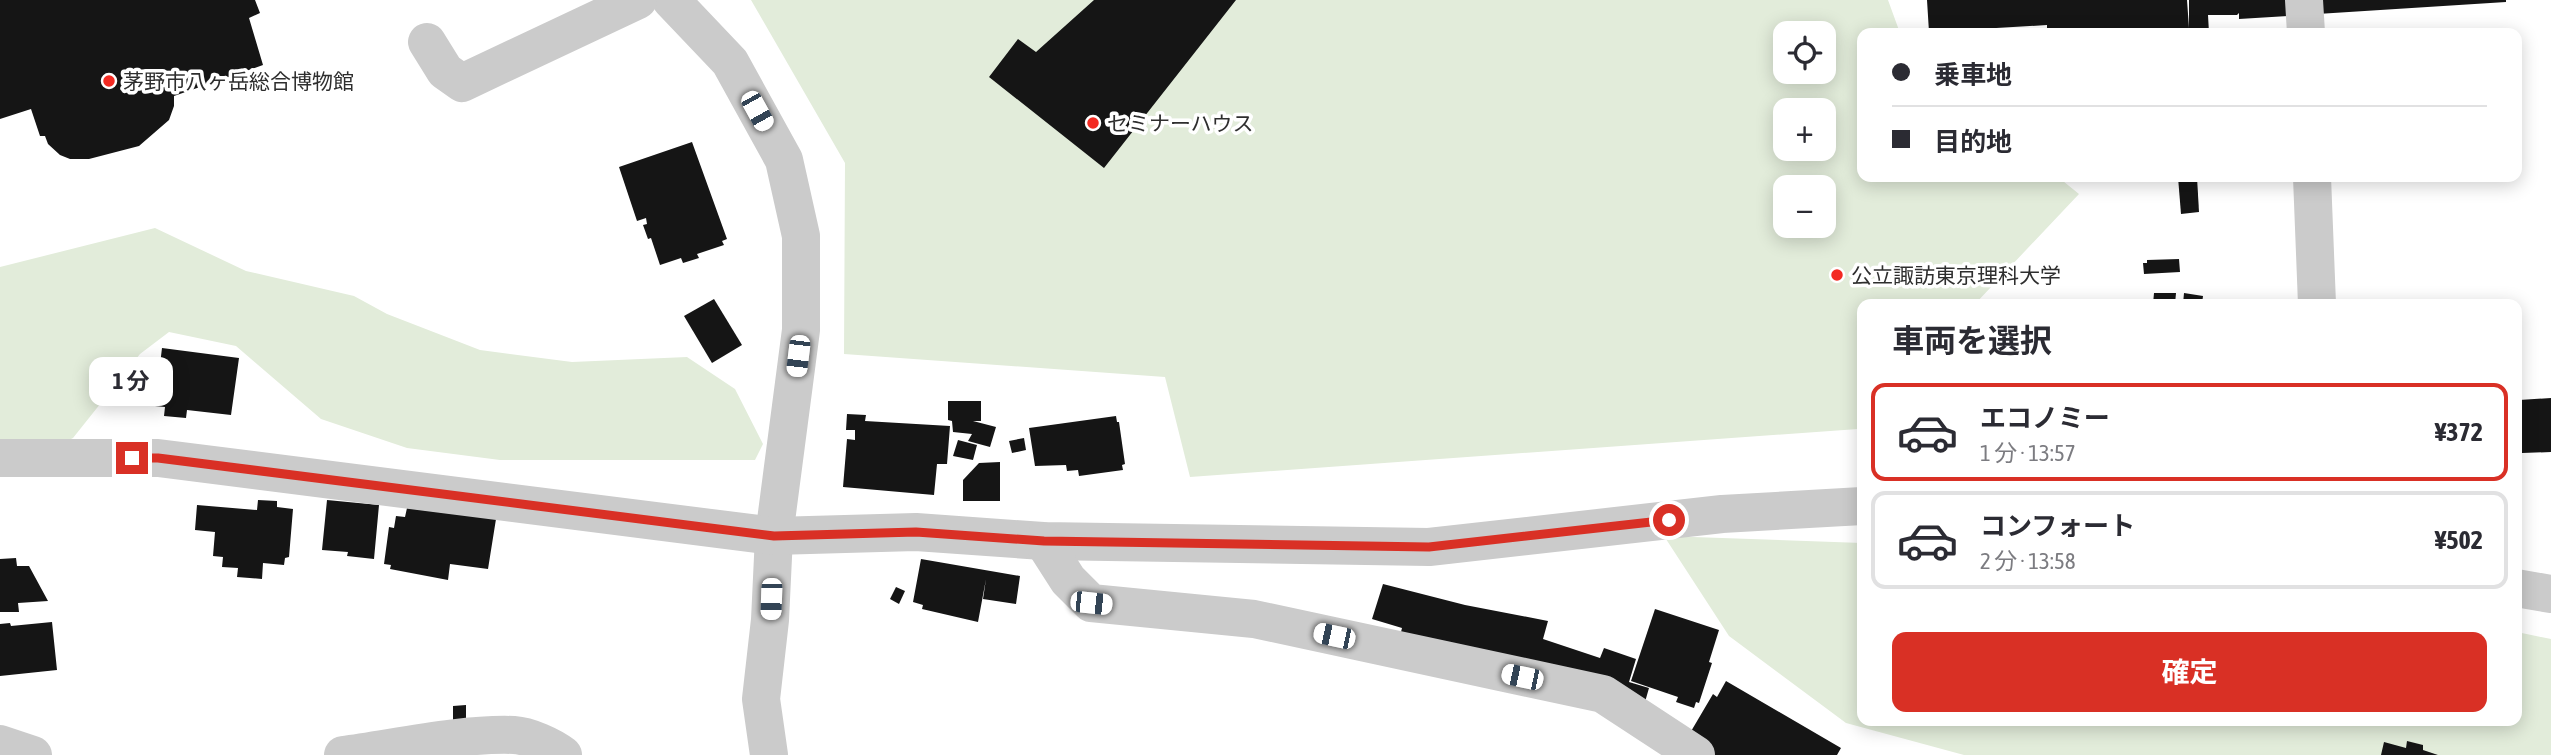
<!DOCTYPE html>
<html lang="ja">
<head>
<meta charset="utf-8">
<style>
	body { margin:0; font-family:"Asap Condensed","Noto Sans JP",sans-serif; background:#f2f2f3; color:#2b2b33; height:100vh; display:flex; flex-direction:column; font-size:26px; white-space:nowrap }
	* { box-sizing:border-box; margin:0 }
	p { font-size:23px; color:#7c7c81 }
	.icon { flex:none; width:38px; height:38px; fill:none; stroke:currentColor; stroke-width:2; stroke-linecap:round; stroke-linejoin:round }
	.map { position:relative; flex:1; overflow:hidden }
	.details { position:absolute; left:1857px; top:299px; width:665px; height:427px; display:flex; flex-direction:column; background:#fff; border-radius:14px; box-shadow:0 4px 18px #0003 }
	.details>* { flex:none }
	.hud { position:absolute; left:1857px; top:28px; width:665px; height:154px; border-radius:14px; box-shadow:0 4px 18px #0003; display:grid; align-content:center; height:154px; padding:0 35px; background:#fff }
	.tools { position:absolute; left:1773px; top:21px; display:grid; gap:14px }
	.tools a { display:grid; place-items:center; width:63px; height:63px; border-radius:14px; background:#fff; box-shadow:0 4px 18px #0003; font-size:35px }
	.end { position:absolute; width:32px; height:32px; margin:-16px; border:9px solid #d93025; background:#fff; box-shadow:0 0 0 4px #fff }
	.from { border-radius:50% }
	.bubble { position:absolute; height:49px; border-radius:14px; background:#fff; box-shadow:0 4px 18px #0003; font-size:23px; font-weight:700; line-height:49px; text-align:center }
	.car { position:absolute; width:21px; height:42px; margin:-21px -10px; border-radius:9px; box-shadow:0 0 5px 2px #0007; background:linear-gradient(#fff 24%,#345 0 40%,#fff 0 76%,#345 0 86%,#fff 0) }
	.hud b { display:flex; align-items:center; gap:24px; height:66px; font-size:26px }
	.hud b+b { border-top:2px solid #e1e1e2 }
	.hud i { width:18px; height:18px; background:#2b2b33 }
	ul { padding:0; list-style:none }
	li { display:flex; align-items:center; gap:21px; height:98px; margin:0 14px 10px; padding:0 21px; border:4px solid #e1e1e2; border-radius:14px }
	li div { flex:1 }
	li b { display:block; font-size:26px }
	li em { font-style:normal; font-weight:700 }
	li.selected { border-color:#d93025 }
	li>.icon { width:63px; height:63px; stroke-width:1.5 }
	h2 { padding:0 35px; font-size:32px; line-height:84px }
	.action { display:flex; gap:14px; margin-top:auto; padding:14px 35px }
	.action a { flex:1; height:80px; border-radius:14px; background:#d93025; color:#fff; font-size:28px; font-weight:700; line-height:80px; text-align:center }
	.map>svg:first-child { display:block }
</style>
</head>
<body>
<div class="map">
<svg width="2551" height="755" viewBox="0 0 2551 755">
	<rect width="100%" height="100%" fill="#fff"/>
	<g fill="#e2ecda" fill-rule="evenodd">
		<path d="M751,0H1888L1900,33H1862V177H2058L2079,194L1975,304H1862V425L1858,429L1190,477L1165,377L844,354L845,163ZM1785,33H1824V72H1785ZM1785,110H1824V149H1785ZM1785,187H1824V226H1785Z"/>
		<path d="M155,228L246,271L354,296L387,314L480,350L572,362L687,357L735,389L763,444L755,460H500L407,448L321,419L236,346L169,332L140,354L73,438L41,454L0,445V267Z"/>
		<path d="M1664,536L1862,543V721H2516L2517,632L2551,639V755H1964L1846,723L1729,636Z"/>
	</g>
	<g fill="#151515">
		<path d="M0,0H255L260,13L249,18L263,65L174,96V106L169,120L139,146L89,159H70L60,155L48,144L45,136H40L31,109L0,119Z"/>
		<path d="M1094,0H1236L1104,168L989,77L1018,39L1036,52Z"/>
		<path d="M1927,0H2187L2189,28V0H2506V2L2239,19V13L2237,15H2208L2209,33H2047V25L1929,32Z"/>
		<path d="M692,142L727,239L722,241L724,245L697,254L699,258L683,263L681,258L660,265L651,238L648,239L643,225L647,224L646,218L637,221L619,167Z"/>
		<path d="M2178,177H2197L2199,212L2181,214Z"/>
		<path d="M2179,259L2180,272L2144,274L2143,263H2147V260Z"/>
		<path d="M2154,293H2176L2175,304H2153Z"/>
		<path d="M2184,293L2203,296L2202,304H2183Z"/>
		<path d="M714,299L742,345L712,363L684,316Z"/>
		<path d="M162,348L239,358L231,415L187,410L186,418L164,416L165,407L155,406Z"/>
		<path d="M2551,398V452L2522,453L2519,400Z"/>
		<path d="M948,401H981V421H973L996,427L990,447L968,441L972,434L953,432L952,421L948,420Z"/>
		<path d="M847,414L866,415L865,421L950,426L947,464H937L934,495L843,487L847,439L855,440V430H846Z"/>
		<path d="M1116,416L1117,422H1119L1125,464L1122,465L1123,470L1079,476L1078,470L1067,471L1066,465L1035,466L1029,428Z"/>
		<path d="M1024,438L1026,450L1012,453L1009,441Z"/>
		<path d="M958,440L977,445L973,460L953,456Z"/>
		<path d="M1000,462V501H963V480L979,463Z"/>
		<path d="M258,500L277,501V507L293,509L289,557L285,558L284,565L263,563L262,579L237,577L238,568L222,567L223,557L213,556L215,532L195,530L197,505L257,510Z"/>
		<path d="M327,500L379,505L374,559L347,556L348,552L322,550Z"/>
		<path d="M407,508L496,519L488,569L450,564L448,580L390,569L391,565L384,564L389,527L394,528L396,516L405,517Z"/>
		<path d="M16,558L17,566H29L48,601L18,603L19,612H0V559Z"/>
		<path d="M921,559L1020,576L1016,604L983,599L986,579L978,622L922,609L923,605L913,602Z"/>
		<path d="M1383,584L1465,605L1548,621L1543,639L1600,658L1604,648L1636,659L1629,682L1649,688L1641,716L1397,648L1402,628L1372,619Z"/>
		<path d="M896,587L905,591L899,604L890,599Z"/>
		<path d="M1655,609L1719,630L1709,662L1712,663L1699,703L1696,702L1694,708L1676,702L1678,697L1631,681Z"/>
		<path d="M52,622L57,670L0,676V624L10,623L11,626Z"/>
		<path d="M1726,681L1841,748L1837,755H1689L1680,750L1713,694L1717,697Z"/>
		<path d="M466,705V727H453V706Z"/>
		<path d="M2407,741L2423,745V750L2438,755H2381L2384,742L2406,748Z"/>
	</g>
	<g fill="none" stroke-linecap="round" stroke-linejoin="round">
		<g stroke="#cbcbcb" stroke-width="38">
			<path d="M671,0L730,62L784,160L801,236V330L774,536L770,620L761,699L769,755"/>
			<path d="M2304,0L2306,33"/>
			<path d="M427,42L445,71L462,83L638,0"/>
			<path d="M2312,177L2317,304"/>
			<path d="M0,458H158L774,536L916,532L1043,541L1429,547L1722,514L1862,506"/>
			<path d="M1043,541L1068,580L1091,603L1254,619L1603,694L1696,755"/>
			<path d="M2516,588L2551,594"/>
			<path d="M0,744L33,755"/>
			<path d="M343,755C395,748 462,733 514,735C529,736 551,746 563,755"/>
		</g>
	</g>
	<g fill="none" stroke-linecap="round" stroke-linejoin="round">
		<path stroke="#d93025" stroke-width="9" d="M132,458H158L774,536L916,532L1044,541L1429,547L1669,520"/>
	</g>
	<g fill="#f32a22" stroke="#fff" stroke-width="2.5">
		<circle cx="109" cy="81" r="7"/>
		<circle cx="1093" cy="123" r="7"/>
		<circle cx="1837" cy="275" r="7"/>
	</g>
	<g text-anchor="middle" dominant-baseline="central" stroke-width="7" stroke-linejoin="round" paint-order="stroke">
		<g font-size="21" fill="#2e2e2e" stroke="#fff" text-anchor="start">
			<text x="123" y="81">茅野市八ヶ岳総合博物館</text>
			<text x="1107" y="123">セミナーハウス</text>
			<text x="1851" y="275">公立諏訪東京理科大学</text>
		</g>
	</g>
</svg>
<div class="tools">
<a><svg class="icon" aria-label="locate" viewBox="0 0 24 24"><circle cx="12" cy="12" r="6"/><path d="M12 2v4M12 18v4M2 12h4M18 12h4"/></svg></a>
<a>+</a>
<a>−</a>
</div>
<i class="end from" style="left:1669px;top:520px"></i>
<i class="end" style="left:132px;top:458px"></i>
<div class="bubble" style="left:89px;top:357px;width:84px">1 分</div>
<i class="car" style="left:757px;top:111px;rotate:151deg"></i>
<i class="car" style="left:798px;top:356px;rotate:187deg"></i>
<i class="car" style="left:771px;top:599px;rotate:182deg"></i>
<i class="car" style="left:1091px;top:603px;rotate:96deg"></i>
<i class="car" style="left:1334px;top:636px;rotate:282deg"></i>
<i class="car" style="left:1522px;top:677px;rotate:282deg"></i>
<div class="hud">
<b><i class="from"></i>乗車地</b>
<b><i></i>目的地</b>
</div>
<section class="details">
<h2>車両を選択</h2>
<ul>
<li class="selected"><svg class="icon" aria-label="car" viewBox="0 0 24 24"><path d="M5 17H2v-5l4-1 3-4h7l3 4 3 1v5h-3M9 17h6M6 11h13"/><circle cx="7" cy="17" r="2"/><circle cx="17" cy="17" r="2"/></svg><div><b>エコノミー</b><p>1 分 · 13:57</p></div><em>¥372</em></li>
<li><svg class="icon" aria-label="car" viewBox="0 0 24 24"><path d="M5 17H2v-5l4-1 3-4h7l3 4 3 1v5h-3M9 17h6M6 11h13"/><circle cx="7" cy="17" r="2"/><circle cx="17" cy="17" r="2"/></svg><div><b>コンフォート</b><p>2 分 · 13:58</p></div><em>¥502</em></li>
</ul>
<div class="action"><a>確定</a></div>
</section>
</div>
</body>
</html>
